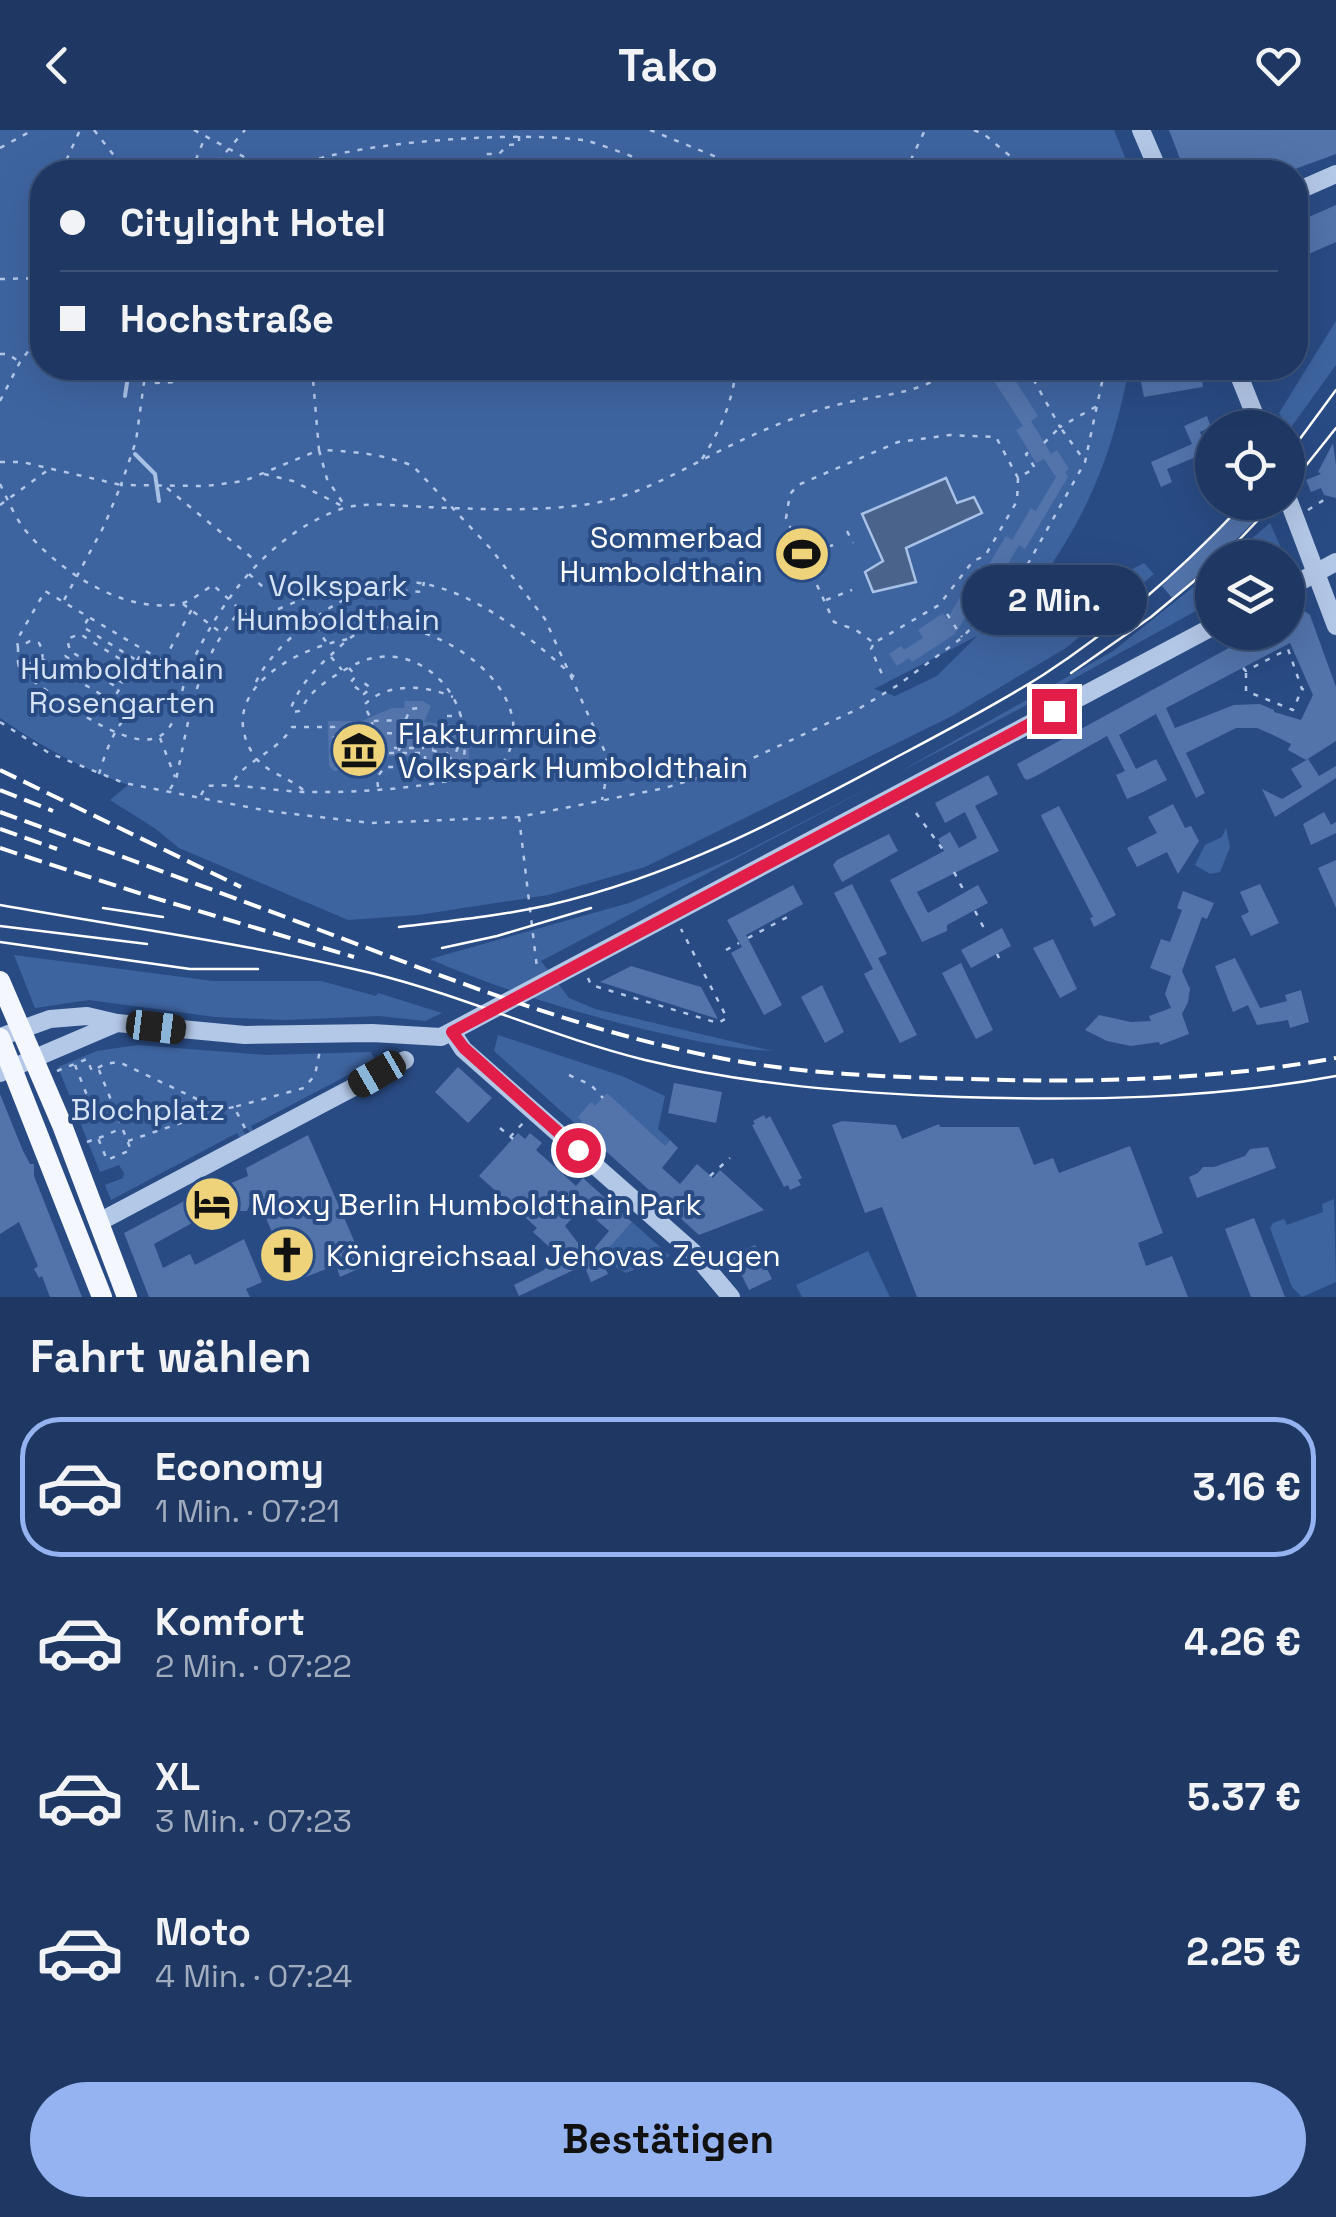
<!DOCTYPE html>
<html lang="de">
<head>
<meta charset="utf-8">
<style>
	body { margin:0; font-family:"Space Grotesk",sans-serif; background:#2c436c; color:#f1f3f6; height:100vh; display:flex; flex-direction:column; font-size:38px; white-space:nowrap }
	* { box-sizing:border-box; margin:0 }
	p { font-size:32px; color:#a1acbe }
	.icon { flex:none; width:55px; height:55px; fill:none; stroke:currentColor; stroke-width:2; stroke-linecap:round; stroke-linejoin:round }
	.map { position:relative; height:1167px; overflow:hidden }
	.panel { display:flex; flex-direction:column; background:#1f3863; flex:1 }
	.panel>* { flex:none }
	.hud { position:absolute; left:30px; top:30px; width:1278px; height:220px; border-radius:40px; box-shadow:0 10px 40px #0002,0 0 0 2px #3c5278; display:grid; align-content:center; height:220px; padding:0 30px; background:#1f3863 }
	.fabs { position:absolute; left:1195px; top:280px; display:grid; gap:20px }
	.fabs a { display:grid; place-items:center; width:110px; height:110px; border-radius:50%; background:#1f3863; box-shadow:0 10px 40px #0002,0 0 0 2px #3c5278; font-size:50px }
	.end { position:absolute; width:45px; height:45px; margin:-22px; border:12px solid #e11d48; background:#fff; box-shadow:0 0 0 5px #fff }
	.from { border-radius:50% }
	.bubble { position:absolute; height:70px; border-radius:35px; background:#1f3863; box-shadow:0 10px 40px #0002,0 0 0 2px #3c5278; font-size:32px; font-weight:800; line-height:70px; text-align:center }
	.car { position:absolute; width:30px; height:60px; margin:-30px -15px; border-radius:12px; box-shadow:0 0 8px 2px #0007; background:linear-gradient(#222 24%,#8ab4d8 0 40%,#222 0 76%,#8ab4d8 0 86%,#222 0) }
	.hud b { display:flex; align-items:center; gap:35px; height:95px; font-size:38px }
	.hud b+b { border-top:2px solid #3c5278 }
	.hud i { width:25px; height:25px; background:#f1f3f6 }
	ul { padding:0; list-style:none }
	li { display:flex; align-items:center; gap:30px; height:140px; margin:0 20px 15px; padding:0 10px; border:5px solid transparent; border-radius:40px }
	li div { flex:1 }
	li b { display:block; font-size:38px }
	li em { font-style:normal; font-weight:800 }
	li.active { border-color:#95b2f1 }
	li>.icon { width:90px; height:90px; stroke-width:1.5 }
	h2 { padding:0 30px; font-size:45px; line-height:120px }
	.button { display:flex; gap:20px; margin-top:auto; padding:20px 30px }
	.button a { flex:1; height:115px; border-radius:60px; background:#95b2f1; color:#111; font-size:40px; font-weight:800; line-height:115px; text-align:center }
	header { display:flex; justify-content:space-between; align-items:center; height:130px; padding:0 30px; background:#1f3863; font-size:45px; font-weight:800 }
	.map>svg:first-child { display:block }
</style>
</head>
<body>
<header><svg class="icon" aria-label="back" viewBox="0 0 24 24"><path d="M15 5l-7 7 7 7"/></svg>Tako<svg class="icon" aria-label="heart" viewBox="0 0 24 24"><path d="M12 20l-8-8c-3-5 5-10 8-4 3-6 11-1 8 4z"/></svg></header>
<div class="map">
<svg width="1336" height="1167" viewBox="0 0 1336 1167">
	<rect width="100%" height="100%" fill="#294b84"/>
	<g fill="#3e64a0" fill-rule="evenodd">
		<path d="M0,0H1114L1131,42H42V238H1129C1110,339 1078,406 1013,486L1073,469L1144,433L1154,444L1066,518L950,587L645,737L548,765L418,785L348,790L179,718L156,699L110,670L128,655C82,639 39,615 0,588ZM977,506L937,546L895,566L874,559Z"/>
		<path d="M1336,191V235L1289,300L1279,283Z"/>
		<path d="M1270,393L1285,427H1230Z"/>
		<path d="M1212,442V472L1019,579L541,831L569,868L595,879L773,921C728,919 687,909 643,899C570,881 499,859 430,829L629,773L735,727L894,645L1113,521Z"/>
		<path d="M1226,698L1230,717L1220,742L1210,744L1195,735L1205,715L1222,707Z"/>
		<path d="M14,825L213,851H321L376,866L378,863L442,883L425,891L379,886L287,890L215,887L89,870L35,878Z"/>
		<path d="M498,905L622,946L665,966L658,999L670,1010L636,1048L494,921Z"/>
		<path d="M138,915L266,925L371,922L374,928L373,932L251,996L255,1004L252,1006L247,998L243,1000L247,1009L242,1011L237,1003L111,1070L105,1055L123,1048L124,1043L119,1035L100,1042L58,937L97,921Z"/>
		<path d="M1334,1069L1336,1152L1302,1167L1292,1157L1270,1098L1273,1093L1284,1089L1287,1095L1323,1082L1322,1074Z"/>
		<path d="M632,1092L670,1126L626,1143L600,1128Z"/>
		<path d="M868,1121L890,1167H802L796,1155Z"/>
	</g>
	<path fill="#4a638b" stroke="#a8c1e7" stroke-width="2.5" d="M946,348L957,373L974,367L982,383L906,418L916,452L873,462L865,442L883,431L862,384Z"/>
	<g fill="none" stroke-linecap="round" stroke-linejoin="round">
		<g stroke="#a8c1e7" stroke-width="4">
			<path d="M125,266L128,246L133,238"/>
			<path d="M135,324L155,344L159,371"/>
		</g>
	</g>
	<g fill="#5274ab" fill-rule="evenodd">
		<path d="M1169,0H1336V24L1287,42H1185Z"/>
		<path d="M1336,75V112L1295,130V93Z"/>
		<path d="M1138,238H1200L1203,257L1144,267Z"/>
		<path d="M1009,241L1038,286L1031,291L1051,324L1057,320L1069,339L1065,342L1068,347L1025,419L1019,415L1000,448L986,439L1006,406L1012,410L1031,378L1036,381L1056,347L1044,329L1036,333L1016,300L1023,296L994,251Z"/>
		<path d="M1207,286L1211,297L1200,302L1208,322L1167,339L1172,352L1161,357L1151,332L1192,314L1184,296Z"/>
		<path d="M1333,313L1336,335V368L1324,365L1321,358L1311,362L1306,350L1321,344L1318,342Z"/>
		<path d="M1247,372H1273L1223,423L1212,428V433L1172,468L1162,456Z"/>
		<path d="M979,436L991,443L984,455L972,454L966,460L965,471L971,477L955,504L912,532L909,528L897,536L889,524L901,516L904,520L923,508L918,500L943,483L947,489Z"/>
		<path d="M1296,480H1303L1310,485L1336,557V611L1306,630L1288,620L1291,614L1271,604L1257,598H1236L1186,623L1205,663L1196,668L1156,584L1119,605L1136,639L1156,629L1167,650L1143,662L1127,669L1116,645L1125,641L1107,606L1036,646L1027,650L1024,648L1017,634L1258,502H1288V485ZM1290,513L1313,565L1301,590L1274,582V580L1260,574L1234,575L1175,598L1166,578Z"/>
		<path d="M405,571H423L431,576L424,592L469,596V636L464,639H425L421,626H377V636L373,640L334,641L329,636L328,591H362L392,578H404Z"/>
		<path d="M1308,629L1319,646L1336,636V648L1275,687L1262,659L1282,669L1302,657L1291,639Z"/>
		<path d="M988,645L998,664L975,676L999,721L917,762L928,783L978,755L988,773L947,795V801L922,812L890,750L944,721L938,709L950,702L959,718L977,708L965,682L945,693L935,673Z"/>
		<path d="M1173,674L1185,698L1191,696L1199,711L1178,744L1167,722L1137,737L1127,718L1157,703L1148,687Z"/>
		<path d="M1059,676L1116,785L1094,797L1090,788L1093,787L1042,688L1041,685Z"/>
		<path d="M1324,682L1331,695L1336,692V703L1311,715L1303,694Z"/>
		<path d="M889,704L898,721L842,752L833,735L837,730Z"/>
		<path d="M1336,730V778L1318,738Z"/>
		<path d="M852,754L887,824L878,828L917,905L900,913L864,844L873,839L834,763Z"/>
		<path d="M1260,754L1279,793L1251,806L1241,786L1249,782L1240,762Z"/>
		<path d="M793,755L803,774L746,805L782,875L764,885L731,823L742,817L727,790Z"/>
		<path d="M1183,761L1214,773L1207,789L1202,787L1182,841L1190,859L1188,872L1182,884L1189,904L1160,915L1159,912L1131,916L1107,911L1085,900L1099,885L1131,892L1151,891L1149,886L1171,878L1165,864L1171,846L1150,838L1161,809L1170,812L1182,780L1177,778Z"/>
		<path d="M1002,798L1011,816L971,838L961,820Z"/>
		<path d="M1053,809L1077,859L1060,868L1033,818Z"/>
		<path d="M1235,828L1260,878L1287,871L1285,865L1301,860L1309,892L1290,898L1288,890L1257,895L1248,875L1233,882L1215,836Z"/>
		<path d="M961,833L993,900L976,909L942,843Z"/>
		<path d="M631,836L701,857L718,889L600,852Z"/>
		<path d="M822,855L844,902L825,913L801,867Z"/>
		<path d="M458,937L492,968L468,993L435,962Z"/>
		<path d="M674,953L722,962L716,993L668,983Z"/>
		<path d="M607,963L665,1016L670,1010L678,1018L662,1038L680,1054L697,1034L713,1048L720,1040L764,1080L699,1105L578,996L582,991L578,987L591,972L595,976Z"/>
		<path d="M0,964L23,1021L30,1034H34V1046L82,1167H50L42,1146L39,1148L34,1139L38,1136L19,1092L0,1104Z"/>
		<path d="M764,985L766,989L770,986L802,1048L798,1050L801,1055L790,1060L788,1055L784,1057L752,995L755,994L753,991Z"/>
		<path d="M842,991L896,995L902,1009L939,994L940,997H1019L1034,1035L1053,1028L1059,1043L1130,1016L1163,1103L1138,1113L1146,1136L1172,1126L1188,1167H917L882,1077L865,1083L832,995Z"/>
		<path d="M518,1003L525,1009L530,1003L542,1013L536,1020L576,1056L583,1048L632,1092L600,1128L608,1144L591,1152L584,1135L519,1166L514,1155L544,1140L558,1125L533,1102L537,1098L479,1046ZM582,1077L609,1101L588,1126L565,1096Z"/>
		<path d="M308,1005L365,1136L340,1147L336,1135L293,1152L255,1062L247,1081H239L203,1098L200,1091L194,1092L154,1114L163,1138L190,1124L195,1135L244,1109L262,1152L246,1159L250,1167H149L124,1103L222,1051L224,1056L248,1046L246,1038Z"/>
		<path d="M1268,1017L1276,1038L1197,1068L1189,1047L1198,1043L1203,1037H1214L1245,1026L1250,1019Z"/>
		<path d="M1254,1088L1285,1167H1251L1225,1099Z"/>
		<path d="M755,1115L772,1149L749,1160L732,1126Z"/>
	</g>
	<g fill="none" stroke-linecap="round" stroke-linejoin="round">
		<g stroke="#b3c7e7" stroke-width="2.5" stroke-dasharray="5 8" stroke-linecap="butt">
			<path d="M94,0L127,42"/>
			<path d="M194,0L272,42"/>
			<path d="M650,0L746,39L793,42"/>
			<path d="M974,0L985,5L1029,42"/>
			<path d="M0,18L33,0"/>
			<path d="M61,42L80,0"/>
			<path d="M191,42L205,7"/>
			<path d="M209,42L245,0"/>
			<path d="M283,42C337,11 527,0 588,11C614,19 643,30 667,42"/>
			<path d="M505,42L503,33L484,32V24H499L508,15L519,14V6"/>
			<path d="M905,42L925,0"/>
			<path d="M0,149L42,148"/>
			<path d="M0,224H8L18,231"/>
			<path d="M146,238L136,311L121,355L206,356L244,351L319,320L327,349L345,376"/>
			<path d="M312,238L319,320C350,321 384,324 413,336L491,419L545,489L605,622L608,639L602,670"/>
			<path d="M1027,238L1060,297L1097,276"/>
			<path d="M146,247L155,248L156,253L179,252L193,238"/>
			<path d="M0,271L20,232L42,203"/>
			<path d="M1044,313L1060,297L1084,330"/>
			<path d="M702,329C720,301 733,271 736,238"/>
			<path d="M0,332H22L121,355L104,396L63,472"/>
			<path d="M264,344L293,351L344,377"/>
			<path d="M1018,348L996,307L950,305L898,312L798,355L790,364L786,388L834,492L856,500L874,513L939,475L973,431L985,426L1017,371L1018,348L1035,338L1026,324L1029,322"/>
			<path d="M0,354C7,368 13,383 22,396C55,439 122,484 179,474C191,472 203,461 213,455L253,491C395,421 460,443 574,547"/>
			<path d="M167,358L257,432"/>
			<path d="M0,375L48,340"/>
			<path d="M1258,377L1267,372"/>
			<path d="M1308,380L1330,366"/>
			<path d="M847,401L853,413"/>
			<path d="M806,426L833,415"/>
			<path d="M249,444L264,458L282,457L296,469L327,513"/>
			<path d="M1002,464L1025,439L1085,332L1105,238"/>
			<path d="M826,470L852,460"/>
			<path d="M183,474L220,502"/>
			<path d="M947,484L962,507"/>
			<path d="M88,489L83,497L136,530"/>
			<path d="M873,515L871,519L882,544"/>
			<path d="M18,518L17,510L45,461L186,545"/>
			<path d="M331,527L342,540"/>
			<path d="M42,529L43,521L39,513L30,511L18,518V532L33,534L42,529L112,571"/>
			<path d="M164,530L192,479"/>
			<path d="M18,532L20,542C50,562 117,616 152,609C181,603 179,559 189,539C220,471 268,405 341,379C365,371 399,376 424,377C479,379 536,382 590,374C632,367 665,349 702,330C748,306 798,283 849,272C891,263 919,264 955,238"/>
			<path d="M58,537L65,526L120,559"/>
			<path d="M349,538L356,546L350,553L358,559L364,553L371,558L364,564L369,568"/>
			<path d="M1243,538L1246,541L1288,519L1302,559L1311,562"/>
			<path d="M1246,543V561L1293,580L1302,559"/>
			<path d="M256,552C271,517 336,464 374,460C389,459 407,461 422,462L424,452"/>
			<path d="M123,553L70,521L67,509L80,504L133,537"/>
			<path d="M127,580L112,571L143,521"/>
			<path d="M447,586H462"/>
			<path d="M406,589L410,579L420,578"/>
			<path d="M0,592L49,623L124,653L268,681L371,693L519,687L665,658L738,635L860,578L898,555L959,510L981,489"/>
			<path d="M372,592V603L449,604L458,617L454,627L443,630L434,625L431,604"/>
			<path d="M160,608L175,647"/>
			<circle cx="352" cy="618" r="10"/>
			<path d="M351,609V602L372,603V618H397"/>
			<path d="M432,620L446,625L454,616L448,608L432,604"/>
			<path d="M399,621V618H423V602L405,590L372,591L364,575C387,552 426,555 453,567"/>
			<path d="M99,644C110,606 129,560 177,570"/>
			<path d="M378,657L377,647L385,637H415L427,644L428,653"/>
			<path d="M170,659L176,650C190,585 195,533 240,481"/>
			<path d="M303,660C287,646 264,642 253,624C213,560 299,517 349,509"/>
			<path d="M201,665L206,656C239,653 273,661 306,662C369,663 438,657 498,639C557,570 434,477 363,501C351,505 341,516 332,524C314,540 300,555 291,578L293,582L299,581C303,577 305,572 308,568C318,555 344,539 360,532C412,511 462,554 464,606C464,618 467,626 459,636H433L425,629V623H373V628L363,637H339L334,629V597H292C277,624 239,632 231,657"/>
			<path d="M916,683L944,721"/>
			<path d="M519,687L537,838"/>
			<path d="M954,742L964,761"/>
			<path d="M975,781L987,804"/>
			<path d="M748,808L793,784"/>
			<path d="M726,820L739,813"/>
			<path d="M997,824L999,828"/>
			<path d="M588,848L591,855L718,893L727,888L681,799"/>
			<path d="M75,935L94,983"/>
			<path d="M57,941L87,929L92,941L105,934L119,932L220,980L234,977"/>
			<path d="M569,945L591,955L603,968"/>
			<path d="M77,989L112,975"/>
			<path d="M245,998L234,977L304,958L315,945L320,920"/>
			<path d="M500,998L513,1009"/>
			<path d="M510,1007L524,992"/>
			<path d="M99,1008L120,999"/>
			<path d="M128,1011L219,980"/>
			<path d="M87,1012L98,1008L107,1030L131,1020L99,940"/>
			<path d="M710,1046L730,1028"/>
		</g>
		<g stroke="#b3c7e7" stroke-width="18">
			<path d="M1141,0L1159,42"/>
			<path d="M1295,62L1336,44"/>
			<path d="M1236,238L1260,298"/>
			<path d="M1288,369L1336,496"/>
			<path d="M1288,458L1336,432"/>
			<path d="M977,466L992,476"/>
			<path d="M452,902L463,919L693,1122L731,1167"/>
			<path d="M0,907L50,889L87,886L117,893L245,905L372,903L441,907L1212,497"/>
			<path d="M0,943L117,893"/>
			<path d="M99,1092L405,930"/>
		</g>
		<g stroke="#f4f7fe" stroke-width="20">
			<path d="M0,851L62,995L127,1167"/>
			<path d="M0,908L102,1167"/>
		</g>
		<g stroke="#fff" stroke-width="2.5">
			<path d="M1288,325L1336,260"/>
			<path d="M1288,358L1336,298"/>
			<path d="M1222,428L1275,372"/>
			<path d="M1071,543L1151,487L1212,436"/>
			<path d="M0,775C124,797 249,814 371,843C465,866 552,907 645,930C749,955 853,963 960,967C1086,971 1212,969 1336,946"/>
			<path d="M103,778L163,787"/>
			<path d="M0,796L147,814"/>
			<path d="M399,797C450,791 500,786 549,775C671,747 782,689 891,630C942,603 994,576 1043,545C1117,497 1185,436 1245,372"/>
			<path d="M0,812L190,839H258"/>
			<path d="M442,818L497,806L591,778"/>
		</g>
		<g stroke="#fff" stroke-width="4" stroke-dasharray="18 8" stroke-linecap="butt">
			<path d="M0,640L241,757"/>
			<path d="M0,660L53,681"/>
			<path d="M0,682C109,722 217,761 325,802C454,851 585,902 720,928C802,944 885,947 968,949C1092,953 1214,950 1336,928"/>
			<path d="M0,699L57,719"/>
			<path d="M0,718L148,766L354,827"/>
		</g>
	</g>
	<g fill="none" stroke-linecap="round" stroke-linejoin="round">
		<path stroke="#e11d48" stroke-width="12" d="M578,1020L464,918L452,902L1054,581"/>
	</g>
	<defs>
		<g id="stadium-disc" transform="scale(2.875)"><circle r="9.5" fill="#eed37a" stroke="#294b84"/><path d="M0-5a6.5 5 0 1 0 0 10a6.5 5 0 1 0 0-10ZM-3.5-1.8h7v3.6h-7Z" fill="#111"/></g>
		<g id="museum-disc" transform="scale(2.875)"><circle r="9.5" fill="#eed37a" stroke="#294b84"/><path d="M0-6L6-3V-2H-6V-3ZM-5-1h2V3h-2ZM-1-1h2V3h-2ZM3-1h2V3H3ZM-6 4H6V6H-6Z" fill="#111"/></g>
		<g id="hotel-disc" transform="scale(2.875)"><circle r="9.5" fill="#eed37a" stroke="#294b84"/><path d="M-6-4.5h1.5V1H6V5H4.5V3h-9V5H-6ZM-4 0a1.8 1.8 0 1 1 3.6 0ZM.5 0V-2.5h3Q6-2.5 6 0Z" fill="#111"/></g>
		<g id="church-disc" transform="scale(2.875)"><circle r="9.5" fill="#eed37a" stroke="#294b84"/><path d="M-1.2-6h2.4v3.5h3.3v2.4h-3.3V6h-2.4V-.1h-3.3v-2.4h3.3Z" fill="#111"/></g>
	</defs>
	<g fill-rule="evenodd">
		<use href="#stadium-disc" x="802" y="424"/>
		<use href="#museum-disc" x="359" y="620"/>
		<use href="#hotel-disc" x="212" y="1074"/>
		<use href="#church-disc" x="287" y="1125"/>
	</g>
	<g text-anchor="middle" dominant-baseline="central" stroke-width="8" stroke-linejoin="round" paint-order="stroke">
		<g font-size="30" fill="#fff" stroke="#294b84" text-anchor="start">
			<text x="763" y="407" text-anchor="end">Sommerbad<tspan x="763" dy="34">Humboldthain</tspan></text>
			<text x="398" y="603">Flakturmruine<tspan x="398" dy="34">Volkspark Humboldthain</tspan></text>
			<text x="251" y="1074">Moxy Berlin Humboldthain Park</text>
			<text x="326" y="1125">Königreichsaal Jehovas Zeugen</text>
		</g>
		<g font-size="30" fill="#d6e3f6" stroke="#294b84">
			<text x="338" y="455">Volkspark<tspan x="338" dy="34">Humboldthain</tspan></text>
			<text x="122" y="538">Humboldthain<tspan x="122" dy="34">Rosengarten</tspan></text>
			<text x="148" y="979">Blochplatz</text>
		</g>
	</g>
</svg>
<div class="fabs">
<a><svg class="icon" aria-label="locate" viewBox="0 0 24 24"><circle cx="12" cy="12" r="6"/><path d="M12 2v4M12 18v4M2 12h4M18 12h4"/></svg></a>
<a><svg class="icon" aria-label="layers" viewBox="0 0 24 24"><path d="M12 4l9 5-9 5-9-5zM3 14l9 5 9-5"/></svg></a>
</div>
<i class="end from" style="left:578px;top:1020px"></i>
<i class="end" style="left:1054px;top:581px"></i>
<div class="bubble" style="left:962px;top:435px;width:185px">2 Min.</div>
<i class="car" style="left:156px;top:897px;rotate:97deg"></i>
<i class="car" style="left:377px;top:944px;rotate:240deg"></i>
<div class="hud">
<b><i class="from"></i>Citylight Hotel</b>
<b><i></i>Hochstraße</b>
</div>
</div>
<section class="panel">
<h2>Fahrt wählen</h2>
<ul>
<li class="active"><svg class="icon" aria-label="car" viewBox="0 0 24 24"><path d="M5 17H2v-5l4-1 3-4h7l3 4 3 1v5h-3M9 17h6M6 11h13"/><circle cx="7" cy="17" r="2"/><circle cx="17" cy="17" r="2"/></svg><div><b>Economy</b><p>1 Min. · 07:21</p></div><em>3.16 €</em></li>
<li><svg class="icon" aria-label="car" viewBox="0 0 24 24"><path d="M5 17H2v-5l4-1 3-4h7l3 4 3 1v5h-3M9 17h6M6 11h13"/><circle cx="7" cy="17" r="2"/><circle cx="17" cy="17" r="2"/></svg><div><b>Komfort</b><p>2 Min. · 07:22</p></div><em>4.26 €</em></li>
<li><svg class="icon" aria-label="car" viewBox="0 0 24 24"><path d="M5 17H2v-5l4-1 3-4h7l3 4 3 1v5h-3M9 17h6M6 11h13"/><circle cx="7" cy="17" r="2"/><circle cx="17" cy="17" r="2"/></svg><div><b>XL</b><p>3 Min. · 07:23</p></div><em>5.37 €</em></li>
<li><svg class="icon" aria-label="car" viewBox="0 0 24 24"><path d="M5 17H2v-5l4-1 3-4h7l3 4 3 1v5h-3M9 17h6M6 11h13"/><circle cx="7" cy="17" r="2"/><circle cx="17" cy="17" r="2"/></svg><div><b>Moto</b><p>4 Min. · 07:24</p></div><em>2.25 €</em></li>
</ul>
<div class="button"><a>Bestätigen</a></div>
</section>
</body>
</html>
